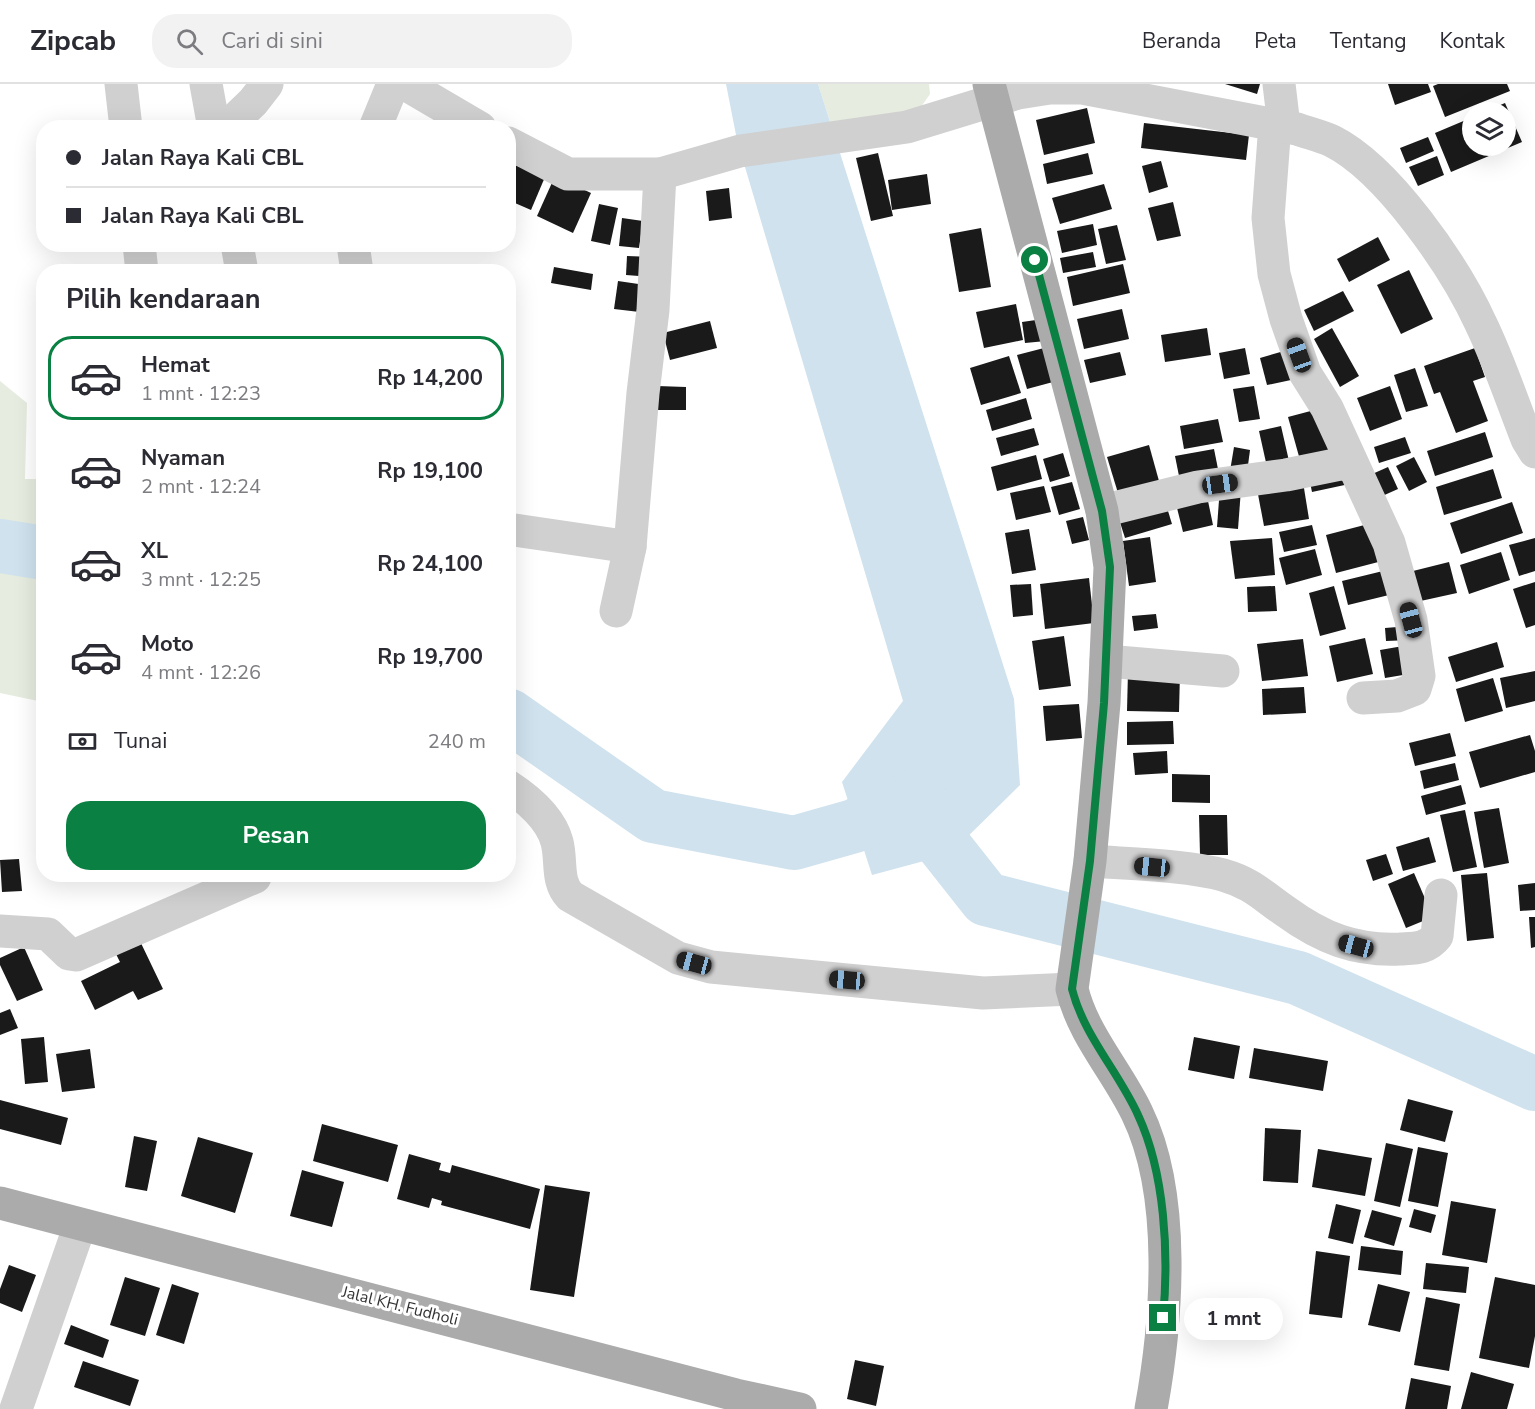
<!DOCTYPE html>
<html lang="id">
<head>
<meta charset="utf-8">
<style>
	body { margin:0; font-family:"Nunito Sans",sans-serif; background:#f2f2f3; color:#2b2b33; height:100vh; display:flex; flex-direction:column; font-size:22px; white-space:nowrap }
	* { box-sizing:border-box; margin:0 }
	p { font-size:20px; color:#7c7c81 }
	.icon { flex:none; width:33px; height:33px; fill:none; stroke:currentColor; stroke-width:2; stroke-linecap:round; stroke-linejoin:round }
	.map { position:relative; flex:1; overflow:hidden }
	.drawer { position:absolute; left:36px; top:180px; width:480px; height:618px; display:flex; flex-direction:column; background:#fff; border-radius:24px; box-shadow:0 6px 24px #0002 }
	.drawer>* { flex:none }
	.hud { position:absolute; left:36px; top:36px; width:480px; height:132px; border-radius:24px; box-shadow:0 6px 24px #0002; display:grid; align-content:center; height:132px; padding:0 30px; background:#fff }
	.tools { position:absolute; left:1462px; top:18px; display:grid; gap:12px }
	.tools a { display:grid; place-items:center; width:54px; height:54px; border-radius:50%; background:#fff; box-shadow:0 6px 24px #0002; font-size:30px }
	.end { position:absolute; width:27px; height:27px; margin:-14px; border:8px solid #0b8043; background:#fff; box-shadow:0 0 0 3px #fff }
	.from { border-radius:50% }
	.bubble { position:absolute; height:42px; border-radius:21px; background:#fff; box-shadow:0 6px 24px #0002; font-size:20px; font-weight:700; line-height:42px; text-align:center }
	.car { position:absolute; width:18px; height:36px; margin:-18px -9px; border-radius:8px; box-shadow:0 0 4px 2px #0007; background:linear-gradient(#222 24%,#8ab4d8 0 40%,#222 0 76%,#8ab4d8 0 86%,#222 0) }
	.hud b { display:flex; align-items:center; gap:21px; height:57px; font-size:22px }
	.hud b+b { border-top:2px solid #e1e1e2 }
	.hud i { width:15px; height:15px; background:#2b2b33 }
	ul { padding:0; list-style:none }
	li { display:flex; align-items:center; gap:18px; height:84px; margin:0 12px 9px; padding:0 18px; border:3px solid transparent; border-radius:24px }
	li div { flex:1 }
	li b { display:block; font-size:22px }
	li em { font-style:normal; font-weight:700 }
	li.selected { border-color:#0b8043 }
	li>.icon { width:54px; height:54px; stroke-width:1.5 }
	h2 { padding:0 30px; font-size:27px; line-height:72px }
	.pay { display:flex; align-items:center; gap:15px; height:66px; padding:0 30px; font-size:22px }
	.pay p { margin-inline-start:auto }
	.action { display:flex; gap:12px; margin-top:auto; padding:12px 30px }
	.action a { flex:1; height:69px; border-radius:24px; background:#0b8043; color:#fff; font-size:24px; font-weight:700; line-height:69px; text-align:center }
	header { display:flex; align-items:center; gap:36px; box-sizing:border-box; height:84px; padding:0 30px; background:#fff; border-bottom:2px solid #e1e1e2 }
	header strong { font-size:28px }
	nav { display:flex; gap:33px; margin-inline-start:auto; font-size:21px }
	.search { width:420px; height:54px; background:#f2f2f3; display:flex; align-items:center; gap:15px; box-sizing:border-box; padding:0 21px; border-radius:24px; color:#7c7c81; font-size:22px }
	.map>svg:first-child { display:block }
</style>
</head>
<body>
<header>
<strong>Zipcab</strong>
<div class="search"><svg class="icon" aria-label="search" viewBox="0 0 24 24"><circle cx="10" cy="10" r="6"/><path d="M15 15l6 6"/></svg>Cari di sini</div>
<nav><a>Beranda</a><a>Peta</a><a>Tentang</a><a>Kontak</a></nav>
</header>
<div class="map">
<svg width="1535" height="1325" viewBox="0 0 1535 1325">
	<rect width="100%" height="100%" fill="#fff"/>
	<g fill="#e6ecdf">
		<path d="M818,0H929L930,10L907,43L835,53Z"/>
		<path d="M0,297L27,319L25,395H43V618L0,609Z"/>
	</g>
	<path fill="#cfe2ee" d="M726,0H818L1014,615L1020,701L950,770L872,791L842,698L903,617L737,56Z"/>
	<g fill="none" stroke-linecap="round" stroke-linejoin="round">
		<g stroke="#cfe2ee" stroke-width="54">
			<path d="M0,462L44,469"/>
			<path d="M508,631L653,732L794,759L854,742L918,711L919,708"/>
			<path d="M918,711L930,744L986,815L1298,894L1535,1000"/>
		</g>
	</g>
	<g fill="#1a1a1a">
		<path d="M1225,0H1260L1257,10Z"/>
		<path d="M1388,0H1428L1431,8L1395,21Z"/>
		<path d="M1438,0H1507L1510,7L1445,33L1433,2Z"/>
		<path d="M1505,19L1522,58L1451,88L1435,49L1473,33V62H1506V28H1484Z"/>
		<path d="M1087,24L1095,59L1044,71L1036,36Z"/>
		<path d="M1144,39L1249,51L1246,76L1141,64Z"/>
		<path d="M1428,53L1434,67L1406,79L1400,64Z"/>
		<path d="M878,69L893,132L871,137L856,74Z"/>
		<path d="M1088,69L1093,90L1047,100L1043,80Z"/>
		<path d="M1437,72L1444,91L1418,102L1409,83Z"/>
		<path d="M1161,77L1168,103L1149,109L1142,82Z"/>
		<path d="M510,79L545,93L531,126L508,116Z"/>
		<path d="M927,90L931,120L892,126L888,96Z"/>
		<path d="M555,92L591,109L573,149L537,132Z"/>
		<path d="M1104,100L1112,125L1060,140L1052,114Z"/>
		<path d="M729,104L732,134L709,137L706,107Z"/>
		<path d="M1173,118L1181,152L1157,157L1148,124Z"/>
		<path d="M599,120L618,124L610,161L591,157Z"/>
		<path d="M622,134L643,137L639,164L619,162Z"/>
		<path d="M1093,140L1097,161L1062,169L1057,147Z"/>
		<path d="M1117,141L1126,176L1106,180L1098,145Z"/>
		<path d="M981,144L991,203L959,208L949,150Z"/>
		<path d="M1378,153L1390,176L1349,198L1337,175Z"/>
		<path d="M1093,168L1096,183L1063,189L1060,174Z"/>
		<path d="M627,172L653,173L652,193L626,191Z"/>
		<path d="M1123,180L1130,209L1073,222L1067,193Z"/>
		<path d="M554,183L593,190L591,206L551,199Z"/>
		<path d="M1409,186L1433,235L1401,250L1377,201Z"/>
		<path d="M618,197L652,202L648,229L614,225Z"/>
		<path d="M1343,207L1354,227L1314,247L1304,226Z"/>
		<path d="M1016,220L1023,256L984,264L976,228Z"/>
		<path d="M1122,225L1129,255L1084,265L1077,235Z"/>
		<path d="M1043,235L1046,257L1025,259L1022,238Z"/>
		<path d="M710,237L717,264L670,276L663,249Z"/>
		<path d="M1207,244L1211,271L1165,278L1161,251Z"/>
		<path d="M1332,244L1359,292L1340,303L1314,255Z"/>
		<path d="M1044,264L1053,298L1027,305L1017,271Z"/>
		<path d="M1245,264L1250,290L1224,295L1219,269Z"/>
		<path d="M1475,264L1485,293L1473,297L1488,337L1456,349L1440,308L1434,310L1424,282Z"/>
		<path d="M1284,267L1291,296L1267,301L1260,274Z"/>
		<path d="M1120,268L1126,291L1090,299L1084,276Z"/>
		<path d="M1009,272L1021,309L981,321L970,284Z"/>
		<path d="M1415,284L1428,322L1406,328L1394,291Z"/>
		<path d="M657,302L686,303V326H657Z"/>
		<path d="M1254,302L1260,335L1239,338L1233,305Z"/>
		<path d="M1390,302L1402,335L1370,347L1357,314Z"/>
		<path d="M1026,314L1032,335L992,347L986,326Z"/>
		<path d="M1322,324L1333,368L1300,376L1288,333Z"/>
		<path d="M1218,335L1223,358L1184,365L1180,342Z"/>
		<path d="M1281,342L1289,377L1267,383L1259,347Z"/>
		<path d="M1034,344L1039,361L1001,372L996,354Z"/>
		<path d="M1485,348L1493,373L1435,392L1427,367Z"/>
		<path d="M1405,353L1411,369L1379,379L1374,363Z"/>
		<path d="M1149,361L1159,397L1118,409L1107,373Z"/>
		<path d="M1234,363L1250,366L1247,389L1230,387Z"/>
		<path d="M1214,365L1218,385L1179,392L1175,372Z"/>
		<path d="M1063,369L1070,392L1050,398L1043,375Z"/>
		<path d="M1036,371L1042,395L997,407L991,383Z"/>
		<path d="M1414,373L1427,398L1409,407L1396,382Z"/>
		<path d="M1388,383L1398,405L1380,413L1370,391Z"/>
		<path d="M1493,385L1502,414L1444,431L1436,403Z"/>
		<path d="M1308,389L1354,399L1312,408Z"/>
		<path d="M1072,398L1080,425L1059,431L1051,403Z"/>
		<path d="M1303,398L1309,435L1264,442L1257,405Z"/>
		<path d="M1044,402L1051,428L1016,436L1010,409Z"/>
		<path d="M1220,403L1241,405L1238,445L1217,443Z"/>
		<path d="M1164,414L1172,440L1125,454L1117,429Z"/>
		<path d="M1208,417L1213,441L1183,448L1177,424Z"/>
		<path d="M1512,418L1523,449L1461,470L1450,439Z"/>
		<path d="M1083,433L1089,456L1072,460L1066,437Z"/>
		<path d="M1376,438L1386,476L1336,489L1326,451Z"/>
		<path d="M1312,441L1317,461L1284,468L1279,448Z"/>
		<path d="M1029,445L1036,486L1012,490L1005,449Z"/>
		<path d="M1150,453L1156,498L1129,502L1123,457Z"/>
		<path d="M1272,454L1275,491L1235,495L1230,457Z"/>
		<path d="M1535,454V487L1519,492L1509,461Z"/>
		<path d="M1315,465L1322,491L1286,501L1279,474Z"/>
		<path d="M1501,468L1510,496L1469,510L1460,481Z"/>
		<path d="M1449,478L1457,509L1416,518L1409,488Z"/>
		<path d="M1383,487L1389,511L1348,521L1342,497Z"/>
		<path d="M1089,494L1094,539L1045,545L1040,500Z"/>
		<path d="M1535,498V541L1526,544L1513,505Z"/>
		<path d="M1031,500L1033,531L1013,533L1010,501Z"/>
		<path d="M1275,502L1277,527L1248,528L1247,503Z"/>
		<path d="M1334,502L1346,545L1320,552L1309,509Z"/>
		<path d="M1156,530L1158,544L1134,547L1132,532Z"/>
		<path d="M1410,542L1411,556L1386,557L1385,544Z"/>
		<path d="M1064,552L1071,602L1039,606L1032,557Z"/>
		<path d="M1365,554L1373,590L1337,598L1329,562Z"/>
		<path d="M1303,555L1308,592L1262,597L1257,560Z"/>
		<path d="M1497,558L1504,583L1456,598L1448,573Z"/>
		<path d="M1409,561L1415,589L1385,594L1380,566Z"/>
		<path d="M1128,587L1180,588L1179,628L1127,627Z"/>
		<path d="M1535,587V617L1506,624L1500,594Z"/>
		<path d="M1493,594L1503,627L1465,638L1456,605Z"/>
		<path d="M1304,603L1306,629L1263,631L1262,605Z"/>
		<path d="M1079,620L1082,654L1046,657L1043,622Z"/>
		<path d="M1173,637L1174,660L1127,661V638Z"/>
		<path d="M1450,649L1456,672L1415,682L1409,659Z"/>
		<path d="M1530,651L1535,667V688L1480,704L1469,668Z"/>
		<path d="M1167,667L1168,689L1135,691L1133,669Z"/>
		<path d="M1455,679L1459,696L1424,705L1420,687Z"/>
		<path d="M1172,690L1210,691V719L1172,718Z"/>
		<path d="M1461,701L1466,720L1426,731L1421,712Z"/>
		<path d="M1499,724L1509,779L1484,784L1474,728Z"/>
		<path d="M1465,726L1477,783L1453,788L1440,731Z"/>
		<path d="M1199,731H1227L1228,771H1200Z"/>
		<path d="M1429,753L1436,778L1403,787L1396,763Z"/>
		<path d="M1386,770L1393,790L1373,797L1366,776Z"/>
		<path d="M19,775L22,807L2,808L0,776Z"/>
		<path d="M1414,789L1433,833L1406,844L1388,800Z"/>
		<path d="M1487,789L1494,854L1467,857L1461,791Z"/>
		<path d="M1535,799V826L1520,827L1518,801Z"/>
		<path d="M1529,833H1535V863L1531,864Z"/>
		<path d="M139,855L163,905L138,916L133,907L95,926L81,897L120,878L114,866Z"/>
		<path d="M24,863L43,906L17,917L0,881V874Z"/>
		<path d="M10,925L18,944L0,951V929Z"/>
		<path d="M44,953L48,998L25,1000L21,955Z"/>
		<path d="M1194,953L1240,962L1234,995L1188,986Z"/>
		<path d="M1254,964L1328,977L1323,1007L1249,994Z"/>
		<path d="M90,965L95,1004L62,1008L56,970Z"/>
		<path d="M1408,1015L1453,1027L1445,1058L1400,1046Z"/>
		<path d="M0,1016L68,1034L61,1061L0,1045Z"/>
		<path d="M322,1040L398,1061L388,1098L313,1077Z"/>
		<path d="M1265,1044L1301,1046L1298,1099L1263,1097Z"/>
		<path d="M134,1052L157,1057L147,1107L125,1103Z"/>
		<path d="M198,1053L253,1069L235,1129L181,1112Z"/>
		<path d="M1386,1059L1413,1065L1400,1123L1374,1117Z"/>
		<path d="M1418,1063L1448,1069L1438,1123L1408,1117Z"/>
		<path d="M1318,1065L1372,1074L1365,1112L1312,1103Z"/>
		<path d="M409,1070L441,1079L439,1086L450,1089L452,1081L540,1105L530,1145L441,1121L442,1117L432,1114L429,1124L397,1115Z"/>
		<path d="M302,1086L344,1098L332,1143L290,1132Z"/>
		<path d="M545,1101L590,1108L574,1213L530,1206Z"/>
		<path d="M1451,1117L1496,1125L1487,1179L1442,1171Z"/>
		<path d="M1336,1120L1361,1126L1353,1160L1328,1154Z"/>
		<path d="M1414,1125L1436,1131L1431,1149L1409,1143Z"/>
		<path d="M1372,1126L1402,1134L1394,1162L1364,1153Z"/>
		<path d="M1361,1162L1403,1167L1401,1191L1358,1186Z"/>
		<path d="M1316,1167L1350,1172L1342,1234L1309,1230Z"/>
		<path d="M1426,1179L1469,1183L1466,1209L1423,1205Z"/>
		<path d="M9,1181L36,1191L22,1228L0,1219V1205Z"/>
		<path d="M125,1193L160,1204L145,1252L110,1241Z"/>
		<path d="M1495,1193L1535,1201V1252L1529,1284L1479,1274Z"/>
		<path d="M172,1200L199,1209L184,1260L156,1251Z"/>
		<path d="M1378,1200L1410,1208L1400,1248L1368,1241Z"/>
		<path d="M1426,1213L1460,1220L1449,1287L1414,1281Z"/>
		<path d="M71,1241L109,1256L103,1274L64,1260Z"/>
		<path d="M855,1276L884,1282L876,1322L847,1315Z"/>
		<path d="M83,1277L139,1296L130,1322L74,1303Z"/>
		<path d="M1471,1288L1514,1300L1507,1325H1461Z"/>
		<path d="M1411,1294L1451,1302L1447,1325H1405Z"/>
	</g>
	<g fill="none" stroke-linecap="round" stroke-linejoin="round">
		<g stroke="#d0d0d0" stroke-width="33">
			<path d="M121,0L126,44"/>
			<path d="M206,0L214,44"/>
			<path d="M405,0L480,44"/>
			<path d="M1279,0L1284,42"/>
			<path d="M1275,40L1268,134L1274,190L1286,235L1305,289L1327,324L1389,459L1411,536L1419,592L1415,605L1397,612L1363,614"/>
			<path d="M226,44L253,18L267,0"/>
			<path d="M375,44L393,0"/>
			<path d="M508,59L568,90H660L740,67L907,43L1018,9L1050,4H1082L1297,45C1308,49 1321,52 1332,57C1388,85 1455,183 1481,240C1499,277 1512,317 1527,355L1535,368"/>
			<path d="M139,160L142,188"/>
			<path d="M237,160L242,188"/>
			<path d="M353,160L357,188"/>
			<path d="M1102,427L1198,403L1286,391L1350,378"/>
			<path d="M508,445L630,463L643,309L653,226L660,90"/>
			<path d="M616,527L630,463"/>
			<path d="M1106,577L1223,587"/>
			<path d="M508,702C528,715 551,735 557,758C562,777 556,797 570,812L678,874L711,883L983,909L1072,905"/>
			<path d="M1090,777C1129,780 1186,781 1223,791C1251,799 1262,811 1285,827C1322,854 1355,867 1400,865C1415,864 1427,865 1437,852L1441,811"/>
			<path d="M0,847L48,850L69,870L76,871L255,793"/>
			<path d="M16,1325L80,1141"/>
		</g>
		<g stroke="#ababab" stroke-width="33">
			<path d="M989,0L1102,427L1110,483L1104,619L1090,777L1072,905C1083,951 1117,987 1137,1029C1177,1111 1167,1238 1151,1325"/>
			<path d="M0,1119L736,1311L800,1325"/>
		</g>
	</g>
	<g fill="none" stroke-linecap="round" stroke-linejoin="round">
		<path stroke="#0b8043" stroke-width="8" d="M1035,176L1102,427L1110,483L1104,619L1090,777L1072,905C1084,952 1118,987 1138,1031C1165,1089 1169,1170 1163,1234"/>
	</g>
	<g text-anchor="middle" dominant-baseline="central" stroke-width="6" stroke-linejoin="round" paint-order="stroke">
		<g font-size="16" fill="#333" stroke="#fff">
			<text transform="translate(400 1222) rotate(14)">Jalal KH. Fudholi</text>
		</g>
	</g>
</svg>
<div class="tools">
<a><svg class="icon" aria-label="layers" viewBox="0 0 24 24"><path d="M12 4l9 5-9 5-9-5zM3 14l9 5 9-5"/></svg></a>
</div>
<i class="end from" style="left:1035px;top:176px"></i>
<i class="end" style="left:1163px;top:1234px"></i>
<div class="bubble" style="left:1184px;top:1214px;width:99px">1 mnt</div>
<i class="car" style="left:1299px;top:271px;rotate:340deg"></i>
<i class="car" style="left:1220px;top:400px;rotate:82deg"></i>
<i class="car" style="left:1411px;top:536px;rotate:345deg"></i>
<i class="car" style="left:1152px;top:783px;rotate:276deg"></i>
<i class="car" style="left:1356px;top:862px;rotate:285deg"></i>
<i class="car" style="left:694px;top:879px;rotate:285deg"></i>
<i class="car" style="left:847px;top:896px;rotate:275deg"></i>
<div class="hud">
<b><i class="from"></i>Jalan Raya Kali CBL</b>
<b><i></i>Jalan Raya Kali CBL</b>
</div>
<section class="drawer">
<h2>Pilih kendaraan</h2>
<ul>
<li class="selected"><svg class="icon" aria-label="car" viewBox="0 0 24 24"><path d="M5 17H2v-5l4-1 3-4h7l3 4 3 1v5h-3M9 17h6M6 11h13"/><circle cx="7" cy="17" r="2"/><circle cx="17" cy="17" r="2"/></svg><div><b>Hemat</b><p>1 mnt · 12:23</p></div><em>Rp 14,200</em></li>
<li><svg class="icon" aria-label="car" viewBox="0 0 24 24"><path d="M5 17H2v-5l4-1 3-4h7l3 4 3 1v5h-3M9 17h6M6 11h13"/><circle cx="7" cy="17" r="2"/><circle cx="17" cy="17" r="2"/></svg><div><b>Nyaman</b><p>2 mnt · 12:24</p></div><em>Rp 19,100</em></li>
<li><svg class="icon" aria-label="car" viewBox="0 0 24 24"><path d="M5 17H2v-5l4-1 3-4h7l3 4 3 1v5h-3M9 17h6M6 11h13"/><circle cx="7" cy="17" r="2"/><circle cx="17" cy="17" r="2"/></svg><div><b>XL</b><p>3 mnt · 12:25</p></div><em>Rp 24,100</em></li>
<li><svg class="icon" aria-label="car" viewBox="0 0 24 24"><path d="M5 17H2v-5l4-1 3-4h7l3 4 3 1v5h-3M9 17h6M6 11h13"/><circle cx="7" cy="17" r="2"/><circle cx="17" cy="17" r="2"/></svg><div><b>Moto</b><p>4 mnt · 12:26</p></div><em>Rp 19,700</em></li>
</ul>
<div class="pay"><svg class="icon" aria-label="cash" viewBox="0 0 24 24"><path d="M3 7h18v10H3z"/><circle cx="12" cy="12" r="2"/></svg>Tunai<p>240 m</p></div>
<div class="action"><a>Pesan</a></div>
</section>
</div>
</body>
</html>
